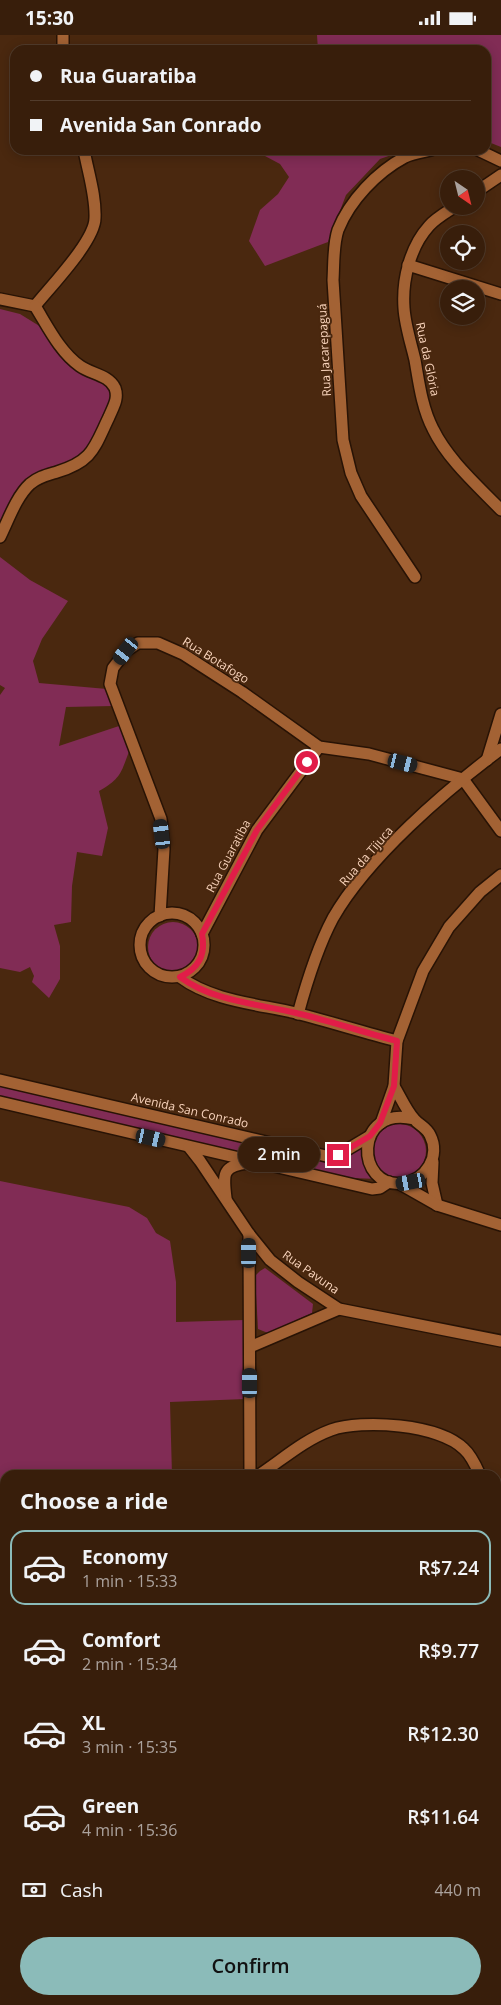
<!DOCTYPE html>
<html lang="en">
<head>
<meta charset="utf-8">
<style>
	body { margin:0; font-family:"Open Sans",sans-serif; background:#432b19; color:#f1f3f6; height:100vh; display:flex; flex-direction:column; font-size:19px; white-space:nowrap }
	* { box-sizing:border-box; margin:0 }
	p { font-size:16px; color:#aba29d }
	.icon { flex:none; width:28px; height:28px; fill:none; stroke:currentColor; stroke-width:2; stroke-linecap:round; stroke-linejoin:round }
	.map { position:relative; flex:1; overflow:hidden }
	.details { position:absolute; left:0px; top:1435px; width:501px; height:535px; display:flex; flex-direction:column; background:#381e0b; border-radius:15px 15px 0 0; box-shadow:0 2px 12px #0003,0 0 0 1px #523c2c }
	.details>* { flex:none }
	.hud { position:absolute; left:10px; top:10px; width:481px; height:110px; border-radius:15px; box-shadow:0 2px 12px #0003,0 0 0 1px #523c2c; display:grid; align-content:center; height:110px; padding:0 20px; background:#381e0b }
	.needle { width:32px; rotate:145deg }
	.fabs { position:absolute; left:440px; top:135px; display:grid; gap:10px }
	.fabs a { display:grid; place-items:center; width:45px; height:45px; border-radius:50%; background:#381e0b; box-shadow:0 2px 12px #0003,0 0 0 1px #523c2c; font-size:25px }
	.end { position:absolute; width:22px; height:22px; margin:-11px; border:6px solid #e11d48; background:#fff; box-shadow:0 0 0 2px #fff }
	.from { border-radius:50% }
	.bubble { position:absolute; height:35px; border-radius:18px; background:#381e0b; box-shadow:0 2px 12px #0003,0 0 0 1px #523c2c; font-size:16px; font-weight:600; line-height:35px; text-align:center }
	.car { position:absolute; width:15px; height:30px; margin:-15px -8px; border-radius:6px; box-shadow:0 0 4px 1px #0007; background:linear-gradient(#222 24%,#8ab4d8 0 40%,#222 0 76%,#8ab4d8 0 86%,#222 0) }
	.hud b { display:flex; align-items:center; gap:18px; height:48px; font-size:19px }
	.hud b+b { border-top:1px solid #523c2c }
	.hud i { width:12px; height:12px; background:#f1f3f6 }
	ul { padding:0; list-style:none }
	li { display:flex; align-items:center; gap:15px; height:75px; margin:0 10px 8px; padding:0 10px; border:2px solid transparent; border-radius:15px }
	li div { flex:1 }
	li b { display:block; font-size:19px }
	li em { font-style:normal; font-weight:600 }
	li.current { border-color:#8bbbb9 }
	li>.icon { width:45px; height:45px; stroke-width:1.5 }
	h2 { padding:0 20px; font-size:22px; line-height:60px }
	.pay { display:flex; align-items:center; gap:12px; height:55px; padding:0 20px; font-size:19px }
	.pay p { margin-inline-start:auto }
	.action { display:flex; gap:10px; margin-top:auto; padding:10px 20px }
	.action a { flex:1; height:58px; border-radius:30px; background:#8bbbb9; color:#111; font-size:20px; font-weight:600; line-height:58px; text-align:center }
	.status { display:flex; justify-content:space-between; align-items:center; height:35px; padding:0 25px; background:#381e0b; direction:ltr }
	.status svg { height:14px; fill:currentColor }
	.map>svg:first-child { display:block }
</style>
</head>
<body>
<div class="status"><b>15:30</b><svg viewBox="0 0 49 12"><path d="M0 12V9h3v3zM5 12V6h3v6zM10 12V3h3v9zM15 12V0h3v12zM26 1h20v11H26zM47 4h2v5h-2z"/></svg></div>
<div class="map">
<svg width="501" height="1970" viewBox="0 0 501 1970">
	<rect width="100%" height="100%" fill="#4a280f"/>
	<g fill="#812c55">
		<path d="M317,0H501V112L486,106V15H318Z"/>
		<path d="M264,115H406L380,124L346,160L328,207L265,231L249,206L260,175L278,159L289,142L280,129L265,121Z"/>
		<path d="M0,274L20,279L41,292L70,330L104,349L113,361L88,418L26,446L0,494Z"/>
		<path d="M0,522L30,545L68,566L42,604L33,626L39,648L107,654L113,671L66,672L59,711L122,690L130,714C121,737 122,743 99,756L108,793L102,821L77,817L72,851L71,887L54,890L60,911V944L49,963L32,947L34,941L30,932L20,937L0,933V660L5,653L0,650Z"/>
		<circle cx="173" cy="912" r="25"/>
		<path d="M0,1051L327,1126L364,1106L377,1144L353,1143L328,1138L0,1061Z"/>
		<circle cx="399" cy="1116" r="27"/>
		<path d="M0,1146L129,1172L147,1183L156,1198L170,1206L176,1247V1287L245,1285V1364L170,1367L172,1440H5V1965H496V1737L501,1740V1970H0Z"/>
		<path d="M265,1233L313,1269L312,1278L268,1298L258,1294L255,1241L260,1236Z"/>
	</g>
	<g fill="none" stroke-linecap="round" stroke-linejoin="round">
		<g stroke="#281305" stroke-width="14">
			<g id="minor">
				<path d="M63,15V0"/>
				<path d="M478,115L501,126"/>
				<path d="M476,157L501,140"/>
				<path d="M456,171C447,177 436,183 429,191C410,212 402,245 404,273C405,290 411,308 415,325C419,348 422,373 433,394C448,425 478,451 501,475"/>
				<path d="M408,230L501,259"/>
				<path d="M0,264L35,271"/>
				<path d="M35,271C50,252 95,206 95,183C96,161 88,137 84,115"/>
				<path d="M0,502C8,486 16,462 30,449C38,442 47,440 57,437C93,426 94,413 109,382C113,372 119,364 115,353C109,340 91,339 80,331C60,317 48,292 35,271"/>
				<path d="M415,542L361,461L351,438L343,405L333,245C334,229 333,210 338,195C350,165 377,137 405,122C413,118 423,117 431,115"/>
				<path d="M487,725L501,679"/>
				<circle cx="172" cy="910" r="32"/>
				<path d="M160,881L164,814L161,784L110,649L113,633L126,616L138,608H158L183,619L242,657L319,712L369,719L463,744L501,796"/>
				<path d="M202,899L257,795L319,712"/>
				<path d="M180,942C212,966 258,969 296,978C330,987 363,997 397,1006"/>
				<path d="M298,979C307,946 317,913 333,883C368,822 445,756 501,714"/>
				<path d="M0,1045L326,1121L338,1120L370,1101"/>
				<path d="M394,1051C400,1061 406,1075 414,1084C419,1090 426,1092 430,1100C441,1121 426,1145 403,1148C355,1155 353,1069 414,1084"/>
				<path d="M0,1067L372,1154L380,1153L389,1147"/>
				<path d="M381,1088L394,1051L397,1006L423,936L449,892L480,857L501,840"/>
				<path d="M189,1112L200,1126L249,1199L270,1225L298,1247L339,1274L501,1306"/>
				<path d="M433,1127L432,1148L437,1170"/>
				<path d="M400,1149L437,1170L501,1190"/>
				<path d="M226,1163C223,1139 222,1131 248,1128"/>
				<path d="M249,1199L250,1440"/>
				<path d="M250,1312L339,1274"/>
				<path d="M259,1440C283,1424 304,1405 331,1395C362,1384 439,1389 464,1414C471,1420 476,1431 480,1440"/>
				<path d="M496,1472H501"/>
				<path d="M496,1520L501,1593"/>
			</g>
		</g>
		<use href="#minor" stroke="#a36234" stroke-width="11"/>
	</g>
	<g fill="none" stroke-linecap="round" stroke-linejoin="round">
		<path stroke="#e11d48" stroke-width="6" d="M307,727L257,795L202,899C206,920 199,933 180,942C212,966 258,969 296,978C330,986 363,997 397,1006L394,1051L380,1088L370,1101L338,1120"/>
	</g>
	<g text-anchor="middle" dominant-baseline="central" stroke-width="4" stroke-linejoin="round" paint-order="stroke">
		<g font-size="12" fill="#f9d4bc" stroke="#4a280f">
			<text transform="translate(324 315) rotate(-93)">Rua Jacarepaguá</text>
			<text transform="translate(428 324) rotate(78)">Rua da Glória</text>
			<text transform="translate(216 625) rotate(32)">Rua Botafogo</text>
			<text transform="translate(228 821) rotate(-62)">Rua Guaratiba</text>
			<text transform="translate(366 821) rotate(-49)">Rua da Tijuca</text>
			<text transform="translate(190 1075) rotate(13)">Avenida San Conrado</text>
			<text transform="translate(311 1237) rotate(35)">Rua Pavuna</text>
		</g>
	</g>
</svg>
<div class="fabs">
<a><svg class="needle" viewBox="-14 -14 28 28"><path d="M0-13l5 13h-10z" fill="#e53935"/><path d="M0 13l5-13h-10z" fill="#aba29d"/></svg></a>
<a><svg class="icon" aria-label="locate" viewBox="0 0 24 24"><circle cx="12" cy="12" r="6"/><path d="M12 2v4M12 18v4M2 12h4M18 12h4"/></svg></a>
<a><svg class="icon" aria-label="layers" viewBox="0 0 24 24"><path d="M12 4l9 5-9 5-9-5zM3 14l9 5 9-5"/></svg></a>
</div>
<i class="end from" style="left:307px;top:727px"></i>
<i class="end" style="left:338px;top:1120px"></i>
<div class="bubble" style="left:238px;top:1102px;width:82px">2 min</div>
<i class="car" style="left:126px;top:616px;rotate:218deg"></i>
<i class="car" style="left:403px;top:728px;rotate:104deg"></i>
<i class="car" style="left:162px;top:799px;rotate:353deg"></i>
<i class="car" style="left:151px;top:1103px;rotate:103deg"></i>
<i class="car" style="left:411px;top:1147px;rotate:260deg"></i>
<i class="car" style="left:249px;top:1218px;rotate:0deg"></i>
<i class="car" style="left:250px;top:1348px;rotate:0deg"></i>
<div class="hud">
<b><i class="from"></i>Rua Guaratiba</b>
<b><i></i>Avenida San Conrado</b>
</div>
<section class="details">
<h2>Choose a ride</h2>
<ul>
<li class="current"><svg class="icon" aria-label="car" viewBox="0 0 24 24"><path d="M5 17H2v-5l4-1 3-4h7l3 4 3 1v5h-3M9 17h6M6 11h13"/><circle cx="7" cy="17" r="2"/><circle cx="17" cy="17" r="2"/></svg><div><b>Economy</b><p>1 min · 15:33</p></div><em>R$7.24</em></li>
<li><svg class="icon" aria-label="car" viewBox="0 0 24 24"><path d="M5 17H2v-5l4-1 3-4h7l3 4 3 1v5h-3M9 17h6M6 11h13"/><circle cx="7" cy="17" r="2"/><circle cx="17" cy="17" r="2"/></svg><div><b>Comfort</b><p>2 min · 15:34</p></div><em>R$9.77</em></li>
<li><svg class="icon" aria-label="car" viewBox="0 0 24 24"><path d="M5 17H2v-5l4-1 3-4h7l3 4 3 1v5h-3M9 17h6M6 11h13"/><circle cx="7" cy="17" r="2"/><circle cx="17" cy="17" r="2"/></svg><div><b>XL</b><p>3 min · 15:35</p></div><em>R$12.30</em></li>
<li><svg class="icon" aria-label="car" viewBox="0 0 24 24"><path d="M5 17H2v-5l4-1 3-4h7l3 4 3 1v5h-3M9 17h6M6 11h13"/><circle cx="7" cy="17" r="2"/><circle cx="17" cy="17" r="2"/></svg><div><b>Green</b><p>4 min · 15:36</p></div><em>R$11.64</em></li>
</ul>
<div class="pay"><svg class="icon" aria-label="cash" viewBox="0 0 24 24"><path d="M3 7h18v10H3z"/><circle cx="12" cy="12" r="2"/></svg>Cash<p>440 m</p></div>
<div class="action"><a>Confirm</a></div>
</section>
</div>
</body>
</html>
